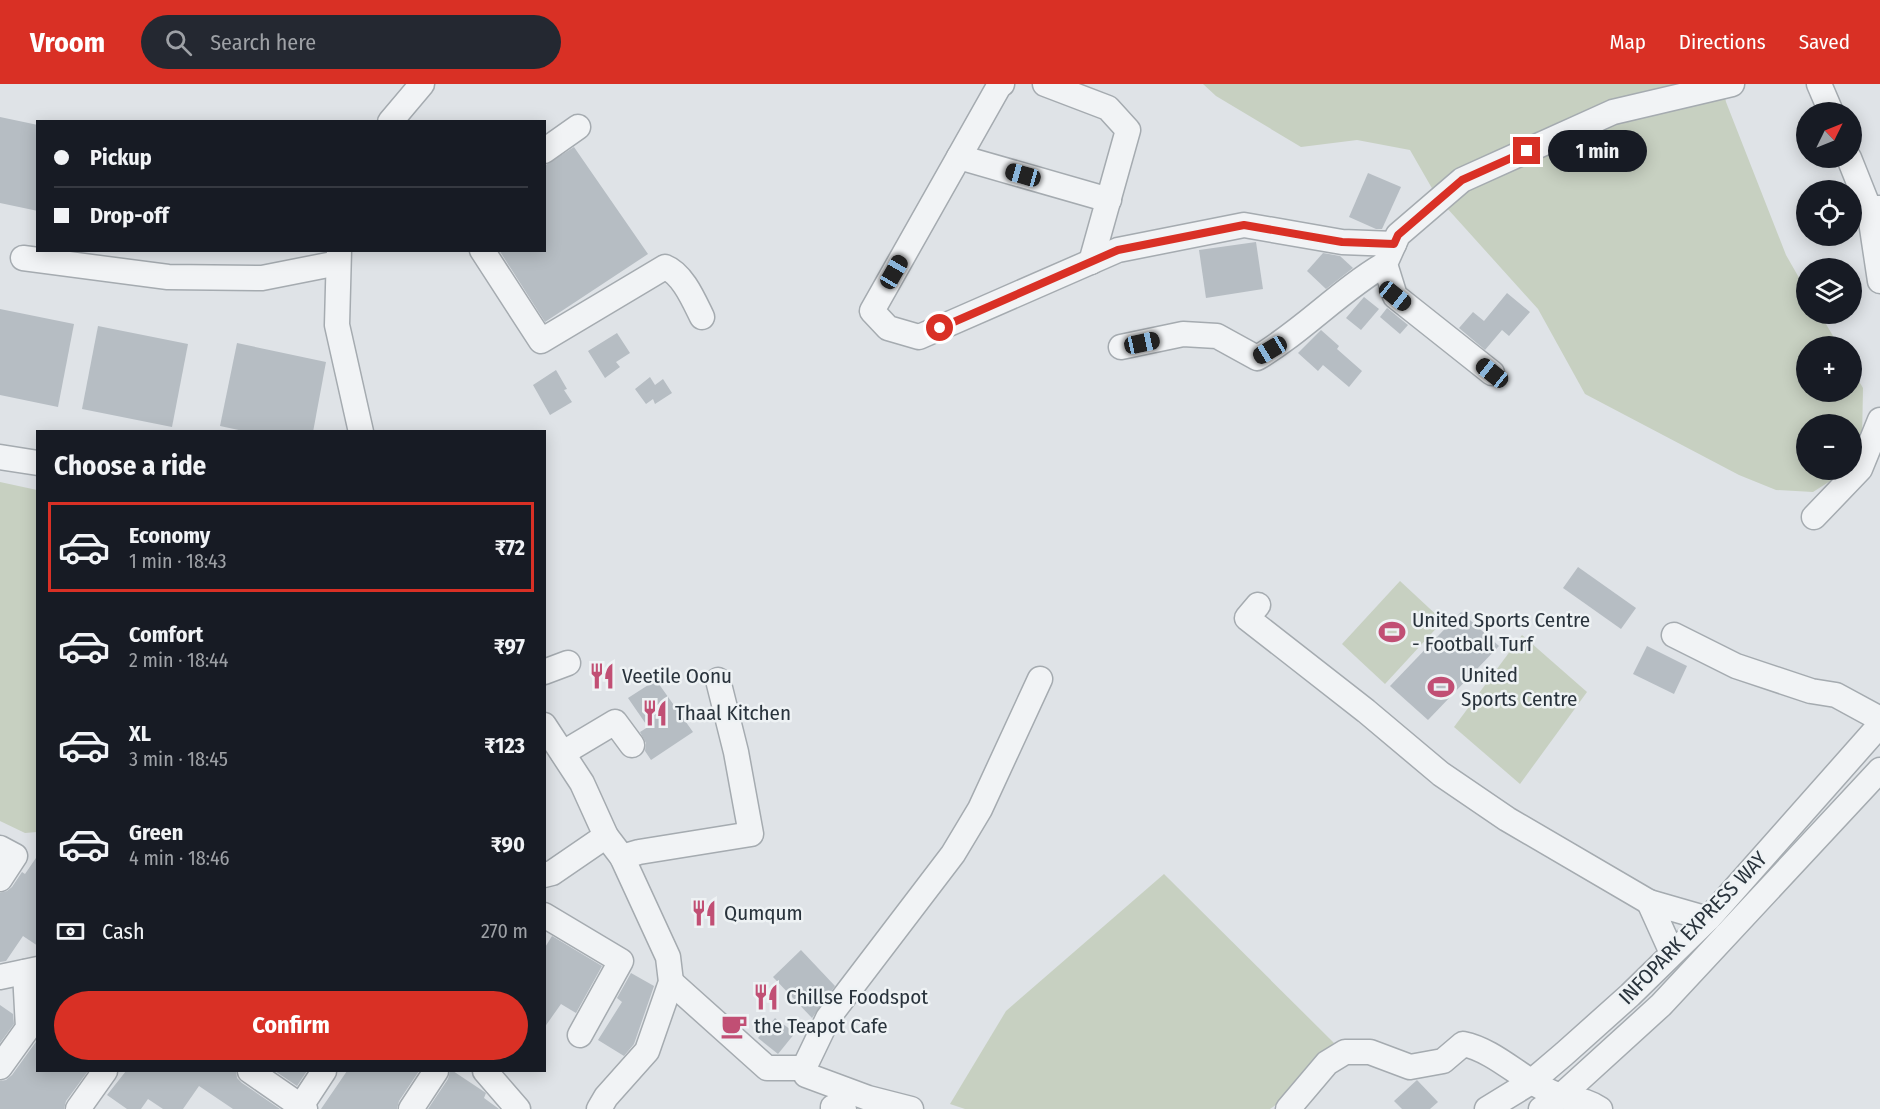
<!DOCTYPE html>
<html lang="en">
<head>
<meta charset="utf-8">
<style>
	body { margin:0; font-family:"Fira Sans Condensed",sans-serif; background:#242831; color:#f1f3f6; height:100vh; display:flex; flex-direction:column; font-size:22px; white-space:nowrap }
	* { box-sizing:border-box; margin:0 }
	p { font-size:20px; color:#9ea1a6 }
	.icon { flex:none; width:33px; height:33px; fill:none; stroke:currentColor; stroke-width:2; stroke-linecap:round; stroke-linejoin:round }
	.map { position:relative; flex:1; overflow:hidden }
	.details { position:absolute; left:36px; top:346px; width:510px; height:642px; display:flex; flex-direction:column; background:#171b24; border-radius:0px; box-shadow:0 3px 15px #0003 }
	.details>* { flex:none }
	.hud { position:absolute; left:36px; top:36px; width:510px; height:132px; border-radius:0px; box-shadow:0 3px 15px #0003; display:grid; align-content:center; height:132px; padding:0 18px; background:#171b24 }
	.needle { width:39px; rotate:47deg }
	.tools { position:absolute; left:1796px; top:18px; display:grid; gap:12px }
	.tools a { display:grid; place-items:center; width:66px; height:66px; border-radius:50%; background:#171b24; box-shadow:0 3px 15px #0003; font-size:30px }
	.end { position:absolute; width:27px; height:27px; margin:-14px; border:8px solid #d93025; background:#fff; box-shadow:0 0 0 3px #fff }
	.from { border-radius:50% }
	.bubble { position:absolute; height:42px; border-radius:21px; background:#171b24; box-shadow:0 3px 15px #0003; font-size:20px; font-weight:700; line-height:42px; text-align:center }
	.car { position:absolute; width:18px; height:36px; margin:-18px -9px; border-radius:8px; box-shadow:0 0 4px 2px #0007; background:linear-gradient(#222 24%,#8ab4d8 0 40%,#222 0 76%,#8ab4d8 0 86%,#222 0) }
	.hud b { display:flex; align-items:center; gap:21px; height:57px; font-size:22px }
	.hud b+b { border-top:2px solid #363941 }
	.hud i { width:15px; height:15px; background:#f1f3f6 }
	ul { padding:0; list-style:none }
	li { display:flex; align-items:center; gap:18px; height:90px; margin:0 12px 9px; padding:0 6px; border:3px solid transparent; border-radius:0px }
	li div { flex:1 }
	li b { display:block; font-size:22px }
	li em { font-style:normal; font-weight:700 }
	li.current { border-color:#d93025 }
	li>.icon { width:54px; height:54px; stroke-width:1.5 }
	h2 { padding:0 18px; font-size:27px; line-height:72px }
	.pay { display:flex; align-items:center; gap:15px; height:66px; padding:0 18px; font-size:22px }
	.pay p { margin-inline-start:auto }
	.action { display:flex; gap:12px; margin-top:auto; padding:12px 18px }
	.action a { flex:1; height:69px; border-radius:36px; background:#d93025; color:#fff; font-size:24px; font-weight:700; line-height:69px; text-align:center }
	header { display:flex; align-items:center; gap:36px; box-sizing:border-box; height:84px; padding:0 30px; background:#d93025; color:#fff }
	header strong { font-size:28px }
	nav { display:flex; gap:33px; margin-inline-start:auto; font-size:21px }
	.search { width:420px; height:54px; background:#242831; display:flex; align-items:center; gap:15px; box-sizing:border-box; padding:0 21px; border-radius:33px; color:#9ea1a6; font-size:22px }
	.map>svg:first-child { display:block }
</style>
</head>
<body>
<header>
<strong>Vroom</strong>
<div class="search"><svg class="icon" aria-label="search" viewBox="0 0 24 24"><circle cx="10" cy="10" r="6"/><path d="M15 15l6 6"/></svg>Search here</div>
<nav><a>Map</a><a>Directions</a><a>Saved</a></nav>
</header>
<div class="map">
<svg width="1880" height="1025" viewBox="0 0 1880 1025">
	<rect width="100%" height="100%" fill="#dfe3e7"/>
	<g fill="#c7d0c1">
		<path d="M1203,0H1722L1726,18L1786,171L1806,206V230H1820L1839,262H1806V308H1851V284L1863,304L1862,356L1851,377V340H1806V386H1846V387L1813,408L1776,406L1739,391L1585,310L1538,225L1437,113L1410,66L1357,56L1301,63L1216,12Z"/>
		<path d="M0,398L37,406V748L25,749L0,737Z"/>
		<path d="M1400,497L1443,537L1385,600L1342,560Z"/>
		<path d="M1522,551L1587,608L1520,700L1454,643Z"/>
		<path d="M1164,790L1334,959L1280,1018L1270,1025H965L950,1020L1006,927Z"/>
	</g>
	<g fill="#b6bdc3">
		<path d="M0,33L38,41V127L0,119Z"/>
		<path d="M574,63L648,170L545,238L499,166H544V82Z"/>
		<path d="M1368,89L1401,103L1382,145H1376L1349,133Z"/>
		<path d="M1256,158L1263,205L1206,214L1199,166Z"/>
		<path d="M1323,169L1340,172L1353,184L1326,205L1307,187Z"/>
		<path d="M1507,209L1530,228L1509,252L1502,246L1485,266L1459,244L1473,228L1484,237Z"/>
		<path d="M1364,213L1379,225L1361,246L1346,234Z"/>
		<path d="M1387,224L1408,241L1400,250L1380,233Z"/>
		<path d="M0,225L74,240L58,323L0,311Z"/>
		<path d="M98,242L188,260L172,343L82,325Z"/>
		<path d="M1321,246L1339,262L1337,265L1362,287L1349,303L1323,281L1318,287L1298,269Z"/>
		<path d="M617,249L630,269L616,278L620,283L605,294L588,267Z"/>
		<path d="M237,259L326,278L313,348H248L220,342Z"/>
		<path d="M556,286L567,305L564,306L572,318L550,331L533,301Z"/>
		<path d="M650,293L655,301L663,295L672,309L655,320L653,315L646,320L635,305Z"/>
		<path d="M1578,483L1636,524L1621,545L1563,504Z"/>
		<path d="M1461,528L1499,562L1428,636L1390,602Z"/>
		<path d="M1647,562L1687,582L1674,610L1633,590Z"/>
		<path d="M656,596L693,648L651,676L645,667L646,659L640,648L648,643L628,614Z"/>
		<path d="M38,771V862L23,852L6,877L0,878V809L7,807L12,803L22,788L25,790Z"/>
		<path d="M552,852L602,882L576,929L561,920L544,944V865Z"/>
		<path d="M801,866L835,902L812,934L773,893Z"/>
		<path d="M631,889L654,902L634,960L624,972L598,956L622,918L617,914Z"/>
		<path d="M0,921L13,930L14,940L0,959Z"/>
		<path d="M775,934L795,949L778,970L758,954Z"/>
		<path d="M38,955V987H88L66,1017L64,1025H0V997L6,996L12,991Z"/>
		<path d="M126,987H236L237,994L242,999L280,1025H233L199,1002L183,1025H163L148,1015L141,1025H127L107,1011Z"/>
		<path d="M275,987H307L297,1002Z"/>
		<path d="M347,987H419L399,1017L397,1025H321Z"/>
		<path d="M450,987H453L486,1009L484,1014L499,1025H428L448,995Z"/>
		<path d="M1417,996L1438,1018L1430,1025H1402L1394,1017Z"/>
	</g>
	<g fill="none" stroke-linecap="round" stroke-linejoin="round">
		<g stroke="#a5abb0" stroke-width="27">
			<g id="minor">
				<path d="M1002,0L999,2L872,227L888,244L919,253L1118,166L1244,141L1342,158L1394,160"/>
				<path d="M1045,0L1108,24L1128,46L1091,178"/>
				<path d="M1819,0L1831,28"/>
				<path d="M390,38L422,0"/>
				<path d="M544,67L578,43"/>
				<path d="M959,73L1109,116"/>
				<path d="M1849,74L1869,124H1880"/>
				<path d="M1869,124L1880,197"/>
				<path d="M339,166L337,241L361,348"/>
				<path d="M482,166L541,257L665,183C683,190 694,217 702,233"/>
				<path d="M23,174L168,193L262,194L338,179"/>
				<path d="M1121,263L1183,250L1217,252L1257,274C1303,247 1339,207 1385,180"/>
				<path d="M1492,289L1395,212L1385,180L1398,151L1462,96L1613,28L1732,0"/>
				<path d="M0,373L38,379"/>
				<path d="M1814,433L1860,385L1880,336"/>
				<path d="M1258,521L1247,534L1366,627L1441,690L1507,735L1649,818"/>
				<path d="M1674,551L1736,582L1811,607L1836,611L1880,635"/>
				<path d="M544,588L568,579"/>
				<path d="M544,641L582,699L606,752L622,773L668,873L671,898L647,967L606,1013L599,1025"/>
				<path d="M563,669L615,638L632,661"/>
				<path d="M0,764L15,772L0,795"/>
				<path d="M622,773L639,768L751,750L736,668L718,596"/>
				<path d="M544,791L552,789L606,752"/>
				<path d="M544,831L621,877L580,951"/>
				<path d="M1672,869L1649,818L1708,835"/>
				<path d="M0,893L38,885"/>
				<path d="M671,898L767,984H804"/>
				<path d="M0,983L28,944L25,888"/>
				<path d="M250,987L305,1025"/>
				<path d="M485,987L518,1025"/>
				<path d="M301,1022L324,987"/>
				<path d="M78,1025L105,987"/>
				<path d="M411,1025L436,987"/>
				<path d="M833,1025V1023L844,1025"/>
				<path d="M911,1025L868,1014L806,991L804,984L828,934L953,770L980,725L1040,595"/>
				<path d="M1288,1025L1327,979L1345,968H1370L1410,983L1443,977L1463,960C1498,967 1526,1001 1561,1012C1577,1016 1586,1016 1600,1025"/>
				<path d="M1487,1025L1531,998L1564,970L1630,911L1709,834L1880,641"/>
				<path d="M1541,1025L1561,1012L1661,921L1880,686"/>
			</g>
		</g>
		<use href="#minor" stroke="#f1f3f5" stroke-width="24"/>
	</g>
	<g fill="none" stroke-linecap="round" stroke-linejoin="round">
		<path stroke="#d93025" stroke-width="8" d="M940,244L1118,166L1244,141L1342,158L1394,160L1398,151L1462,96L1527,67"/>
	</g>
	<defs>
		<g id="stadium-bare" transform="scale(2.07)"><path d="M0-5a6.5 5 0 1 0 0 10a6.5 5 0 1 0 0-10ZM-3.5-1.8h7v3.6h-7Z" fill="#c14f74" stroke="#eef2f4" stroke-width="2.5" paint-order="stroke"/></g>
		<g id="restaurant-bare" transform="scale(2.07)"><path d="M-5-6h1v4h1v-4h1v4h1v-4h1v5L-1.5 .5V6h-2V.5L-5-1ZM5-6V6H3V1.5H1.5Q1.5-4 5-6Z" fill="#c14f74" stroke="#eef2f4" stroke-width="2.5" paint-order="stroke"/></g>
		<g id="cafe-bare" transform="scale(2.07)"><path d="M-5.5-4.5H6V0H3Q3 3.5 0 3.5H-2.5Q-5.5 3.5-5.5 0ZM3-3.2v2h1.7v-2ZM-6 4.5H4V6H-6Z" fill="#c14f74" stroke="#eef2f4" stroke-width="2.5" paint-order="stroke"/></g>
	</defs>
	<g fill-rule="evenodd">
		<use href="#stadium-bare" x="1392" y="548"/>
		<use href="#restaurant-bare" x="602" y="592"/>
		<use href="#stadium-bare" x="1441" y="603"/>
		<use href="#restaurant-bare" x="655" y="629"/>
		<use href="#restaurant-bare" x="704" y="829"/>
		<use href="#restaurant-bare" x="766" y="913"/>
		<use href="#cafe-bare" x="734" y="942"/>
	</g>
	<g text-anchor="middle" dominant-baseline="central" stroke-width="5" stroke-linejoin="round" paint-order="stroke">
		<g font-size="21" fill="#29333c" stroke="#eef2f4" text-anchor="start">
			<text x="1412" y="536">United Sports Centre<tspan x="1412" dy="24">- Football Turf</tspan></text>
			<text x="1461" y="591">United<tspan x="1461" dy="24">Sports Centre</tspan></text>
			<text x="622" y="592">Veetile Oonu</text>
			<text x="675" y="629">Thaal Kitchen</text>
			<text x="724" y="829">Qumqum</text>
			<text x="786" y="913">Chillse Foodspot</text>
			<text x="754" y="942">the Teapot Cafe</text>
		</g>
		<g font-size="21" fill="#29333c" stroke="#eef2f4">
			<text transform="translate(1693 844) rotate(-46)">INFOPARK EXPRESS WAY</text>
		</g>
	</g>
</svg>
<div class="tools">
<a><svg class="needle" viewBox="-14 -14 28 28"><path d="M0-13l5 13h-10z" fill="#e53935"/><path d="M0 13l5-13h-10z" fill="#9ea1a6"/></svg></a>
<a><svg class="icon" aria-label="locate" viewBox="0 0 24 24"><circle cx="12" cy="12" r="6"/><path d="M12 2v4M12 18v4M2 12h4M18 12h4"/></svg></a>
<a><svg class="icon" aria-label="layers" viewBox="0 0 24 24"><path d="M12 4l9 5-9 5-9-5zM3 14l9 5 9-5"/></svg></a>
<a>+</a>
<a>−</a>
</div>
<i class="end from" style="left:940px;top:244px"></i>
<i class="end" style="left:1527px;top:67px"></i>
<div class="bubble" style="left:1548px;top:46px;width:99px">1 min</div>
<i class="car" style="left:1023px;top:91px;rotate:286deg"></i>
<i class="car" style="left:894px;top:188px;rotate:30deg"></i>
<i class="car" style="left:1395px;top:212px;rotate:129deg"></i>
<i class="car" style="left:1142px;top:259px;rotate:78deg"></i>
<i class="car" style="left:1270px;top:266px;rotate:239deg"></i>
<i class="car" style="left:1492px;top:289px;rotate:309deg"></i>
<div class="hud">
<b><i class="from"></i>Pickup</b>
<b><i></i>Drop-off</b>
</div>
<section class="details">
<h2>Choose a ride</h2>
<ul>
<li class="current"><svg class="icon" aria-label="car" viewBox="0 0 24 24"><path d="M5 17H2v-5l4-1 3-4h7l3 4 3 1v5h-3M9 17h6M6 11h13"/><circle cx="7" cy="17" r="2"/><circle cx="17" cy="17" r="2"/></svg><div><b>Economy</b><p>1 min · 18:43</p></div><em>₹72</em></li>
<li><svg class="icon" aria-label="car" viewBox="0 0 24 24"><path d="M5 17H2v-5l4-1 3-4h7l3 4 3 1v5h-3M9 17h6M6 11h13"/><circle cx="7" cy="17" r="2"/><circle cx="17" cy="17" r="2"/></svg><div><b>Comfort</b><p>2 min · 18:44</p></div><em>₹97</em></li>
<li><svg class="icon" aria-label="car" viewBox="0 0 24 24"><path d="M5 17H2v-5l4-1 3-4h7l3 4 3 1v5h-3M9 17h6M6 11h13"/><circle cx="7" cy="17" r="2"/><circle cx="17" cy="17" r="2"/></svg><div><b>XL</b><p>3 min · 18:45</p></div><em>₹123</em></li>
<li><svg class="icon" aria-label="car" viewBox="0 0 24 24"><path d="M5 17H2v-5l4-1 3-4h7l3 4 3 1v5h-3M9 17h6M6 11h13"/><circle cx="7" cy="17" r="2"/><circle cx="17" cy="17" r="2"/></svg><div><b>Green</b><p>4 min · 18:46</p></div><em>₹90</em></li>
</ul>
<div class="pay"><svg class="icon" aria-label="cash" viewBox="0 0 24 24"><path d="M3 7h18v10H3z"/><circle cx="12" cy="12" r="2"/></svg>Cash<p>270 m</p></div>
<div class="action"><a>Confirm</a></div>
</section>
</div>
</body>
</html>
